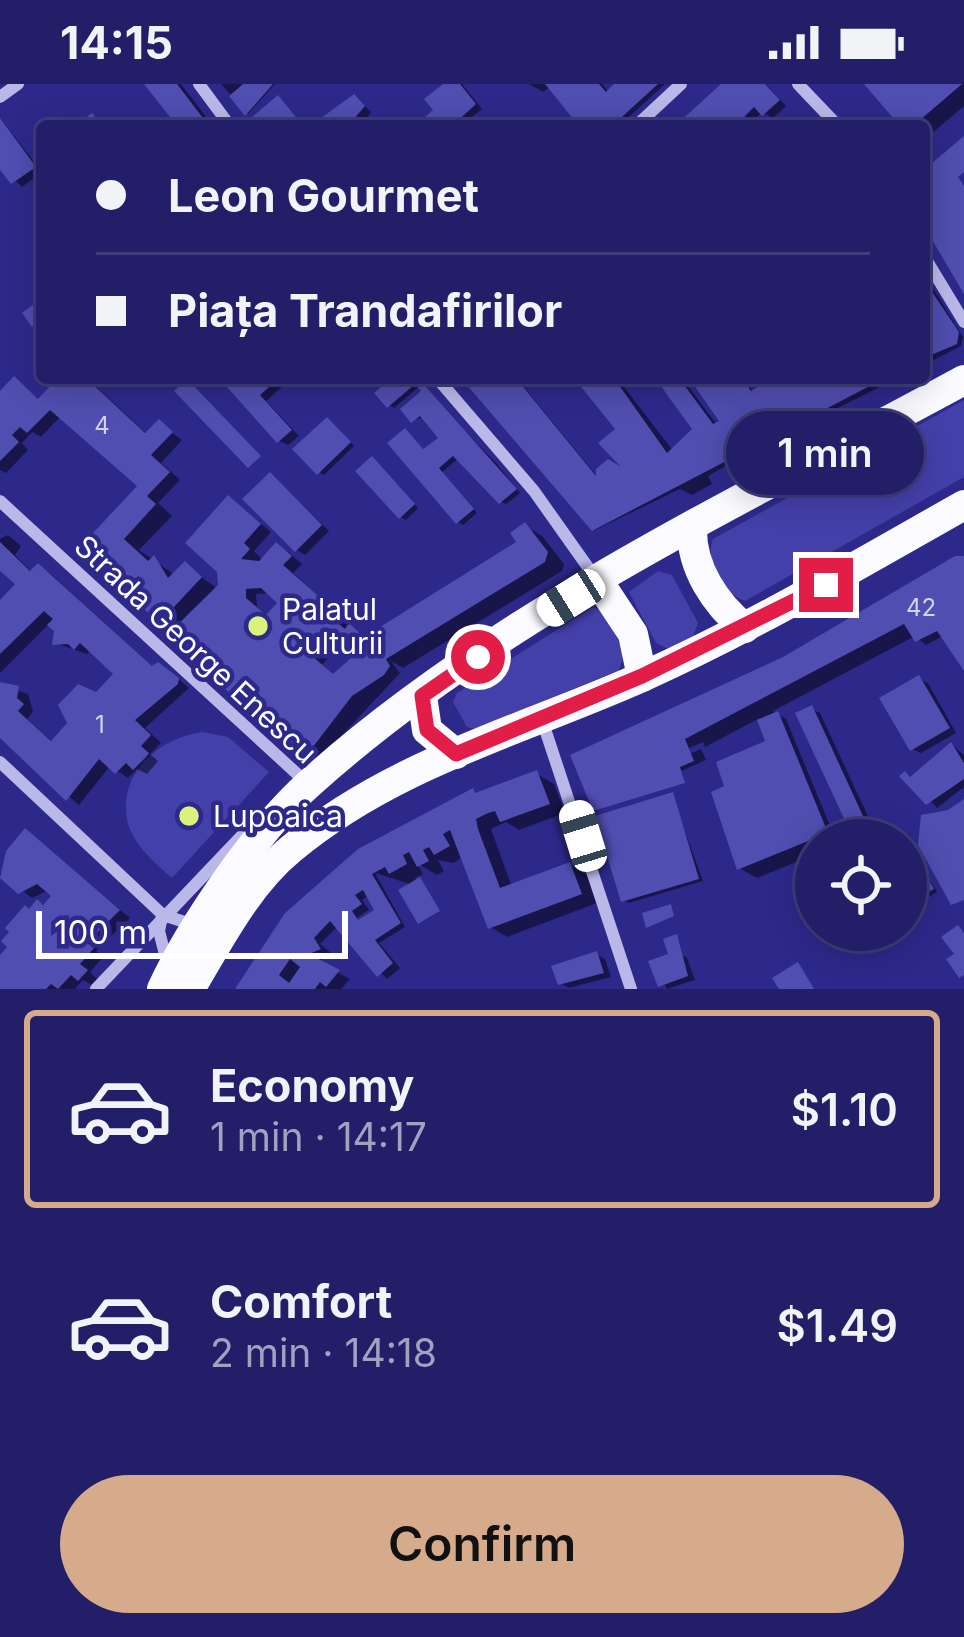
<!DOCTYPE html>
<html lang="en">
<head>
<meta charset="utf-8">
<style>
	body { margin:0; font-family:Inter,sans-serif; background:#2a276e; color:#f1f3f6; height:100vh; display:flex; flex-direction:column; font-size:45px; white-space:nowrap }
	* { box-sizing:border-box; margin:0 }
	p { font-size:39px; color:#a2a2c0 }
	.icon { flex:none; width:66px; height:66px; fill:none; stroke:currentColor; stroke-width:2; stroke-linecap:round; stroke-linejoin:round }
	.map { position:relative; height:905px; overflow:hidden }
	.sheet { display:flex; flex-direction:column; background:#221f68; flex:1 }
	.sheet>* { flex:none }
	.guide { position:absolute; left:36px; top:36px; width:894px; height:264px; border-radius:12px; box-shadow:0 6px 30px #0003,0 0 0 3px #3f3d7c; display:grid; align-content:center; height:264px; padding:0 60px; background:#221f68 }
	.tools { position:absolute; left:795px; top:735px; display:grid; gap:24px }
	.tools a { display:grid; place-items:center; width:132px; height:132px; border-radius:50%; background:#221f68; box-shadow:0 6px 30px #0003,0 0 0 3px #3f3d7c; font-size:60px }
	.scale { position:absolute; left:36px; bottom:30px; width:312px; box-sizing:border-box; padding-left:12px; border:6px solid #fff; border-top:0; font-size:33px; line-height:42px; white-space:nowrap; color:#fff; -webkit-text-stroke:9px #2d298b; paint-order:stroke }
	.end { position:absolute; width:54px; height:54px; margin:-27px; border:15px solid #e11d48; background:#fff; box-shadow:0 0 0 6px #fff }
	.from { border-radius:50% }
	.bubble { position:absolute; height:84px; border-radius:42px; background:#221f68; box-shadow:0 6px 30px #0003,0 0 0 3px #3f3d7c; font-size:39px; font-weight:600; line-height:84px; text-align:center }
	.car { position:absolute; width:36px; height:72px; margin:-36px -18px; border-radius:15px; box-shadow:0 0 9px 3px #0007; background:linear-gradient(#fff 24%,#345 0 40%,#fff 0 76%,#345 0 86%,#fff 0) }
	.guide b { display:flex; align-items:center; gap:42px; height:114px; font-size:45px }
	.guide b+b { border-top:3px solid #3f3d7c }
	.guide i { width:30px; height:30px; background:#f1f3f6 }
	ul { padding:21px 0 0; list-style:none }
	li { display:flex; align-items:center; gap:36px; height:198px; margin:0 24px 18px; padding:0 36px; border:6px solid transparent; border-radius:12px }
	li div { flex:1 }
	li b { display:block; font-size:45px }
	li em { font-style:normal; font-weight:600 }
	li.selected { border-color:#d6ab8b }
	li>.icon { width:108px; height:108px; stroke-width:1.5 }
	.cta { display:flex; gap:24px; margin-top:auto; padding:24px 60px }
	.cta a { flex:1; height:138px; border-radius:72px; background:#d6ab8b; color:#111; font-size:48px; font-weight:600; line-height:138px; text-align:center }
	.status { display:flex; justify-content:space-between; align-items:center; height:84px; padding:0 60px; background:#221f68; direction:ltr }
	.status svg { height:33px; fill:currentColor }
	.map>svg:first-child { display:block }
</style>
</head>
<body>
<div class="status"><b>14:15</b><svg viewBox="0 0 49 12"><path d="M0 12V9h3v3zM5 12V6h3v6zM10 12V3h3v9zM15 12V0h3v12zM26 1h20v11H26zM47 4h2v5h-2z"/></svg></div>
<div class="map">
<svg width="964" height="905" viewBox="0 0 964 905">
	<rect width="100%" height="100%" fill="#2d298b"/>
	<g fill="#4440aa">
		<path d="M964,316V393L745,517C725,511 704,476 713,455Z"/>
		<path d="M658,487L672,491L698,539L693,552L669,565L656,559L629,508Z"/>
		<path d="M593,523L601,527L625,568L619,586L475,645L467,643L453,618L457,609Z"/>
		<path d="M203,648L228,653L269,688L172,794C155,779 131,759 127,735C118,687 162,653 203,648Z"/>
	</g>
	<g fill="#0007" fill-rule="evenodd">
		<path d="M148,0H181L213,42H181Z"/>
		<path d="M221,0H275L248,30Z"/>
		<path d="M448,0H462L482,25L461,42H420L438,27Z"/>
		<path d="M529,0H602L609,8L619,0H665L619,42H585L551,2L543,8Z"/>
		<path d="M725,0H766L786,22L773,34L762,28L753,37L739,28L746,39L743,42H679Z"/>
		<path d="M870,0H964V22L924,56V42H904Z"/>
		<path d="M355,13L371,28L361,42H315Z"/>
		<path d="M0,34L42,88L22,103L0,81Z"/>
		<path d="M924,190L963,253L961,262L924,281Z"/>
		<path d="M62,294H87L148,351L159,339L182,356L161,379L180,396L158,419L172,432L139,466L175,491L185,481L218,505L229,414L271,448L254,467L263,477L277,461L288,468L302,480L293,489L366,555L520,459L525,442L542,452L564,480L562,487L403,584L391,577L400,589L319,676L267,627L246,619L225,590L83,464L141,402L61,332L41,353L32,348L22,359L28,366L6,389L0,386V311L14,296L41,317ZM271,509L281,519L268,533L257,523L256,510ZM335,566L356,574L335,592L322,581Z"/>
		<path d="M223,294H292L266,317L299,352L288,361L279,357Z"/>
		<path d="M353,294H373L363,302Z"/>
		<path d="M397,294H417L422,300L394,324L389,321Z"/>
		<path d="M465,294H517L600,396L625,383L619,345L577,294L621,299L674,368L696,346L659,294H682L717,341L723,338L693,294H743L754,309L767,301L762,294H898L759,363L708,392L712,400L692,411L680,405L593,447Z"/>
		<path d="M426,307L497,380L520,409L506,420L501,418L459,374L442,388L477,429L463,441L458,438L425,368L442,354L425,333L413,336Z"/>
		<path d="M332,339L354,362L324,391L319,388Z"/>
		<path d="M377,379L418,424L406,436L401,433Z"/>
		<path d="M278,397L329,447L305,471L297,466Z"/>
		<path d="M8,451L21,462L15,471L33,489L39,482L50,489L155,585L170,588L189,604L145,644L161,659L150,670L158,677L147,690L137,685L128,694L110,682L79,721L0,651V601L28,610L33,628L27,635L54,659L117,589L91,566L87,570L55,559L57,546L50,539L0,589V524L21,502L0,482V455Z"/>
		<path d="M955,475H964V582L943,552L926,561L915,552L773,627L786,635L835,754L816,756V770L757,794L739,784L715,709L728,704L720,680L765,661L772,665L760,634L705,663L703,658L597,704V711L701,665L706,676L681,687L684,696L596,725L574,673L784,575Z"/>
		<path d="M919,595L928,599L956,649L921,669L912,665Z"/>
		<path d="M811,625L820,629L879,756H857Z"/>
		<path d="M952,661L964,671V703L937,724L906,690L913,694Z"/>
		<path d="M537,690L554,700L565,729L519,746L506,738L491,745L512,803L570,781L587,791L597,819L507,853L490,843L463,773L453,779L438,776L444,787L437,791L417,779L423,790L415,794L439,828L422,838L413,801L375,789L405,843L379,859L400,884L387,895L338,842L320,860L331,869L318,878L350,895L341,905H239L291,830L473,707L479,711ZM369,811L379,827L352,843L349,839L369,826L362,816Z"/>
		<path d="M672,712L703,797L629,819L623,816Z"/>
		<path d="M26,748L130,834L96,867L103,873L90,888L97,895L92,901L83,896L75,905H0V872L31,828L56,812L49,806L32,814L0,790Z"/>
		<path d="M906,758L937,808L924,815L906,791Z"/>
		<path d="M678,855L681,864L674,866L687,874L695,896L667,905L652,879L677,870L670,866L667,857Z"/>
		<path d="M596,870L605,875L611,893L569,904L560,899Z"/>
	</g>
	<g fill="#504eb0" fill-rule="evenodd">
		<path d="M144,0H177L209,42H177Z"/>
		<path d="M243,0H273L245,32L229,12Z"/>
		<path d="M443,0H460L476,20L452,42H415L433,26L424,15Z"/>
		<path d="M545,0H599L606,8L614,0H658L612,42H579Z"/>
		<path d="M721,0H765L780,16L762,32L754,23L735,42H675Z"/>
		<path d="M864,0H962L913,42H900Z"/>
		<path d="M354,10L365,22L348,42H310Z"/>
		<path d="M278,11L303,42H257L251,34Z"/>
		<path d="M92,29L102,42H75Z"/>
		<path d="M0,34L36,83L11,100L0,86Z"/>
		<path d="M964,52V88L958,93L964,102V210L924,142V86Z"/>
		<path d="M924,196L959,248L957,260L924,274Z"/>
		<path d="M42,214V235L32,243L22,229Z"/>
		<path d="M14,292L38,315L58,294H86L145,349L159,335L173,348L151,371L170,388L147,412L156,420L124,455L148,477L154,471L168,494L185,477L202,493L159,539L79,464L137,402L50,326L27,349L20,343L12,351L19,358L0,377V307Z"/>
		<path d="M219,294H279L260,311L292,346L277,359Z"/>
		<path d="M392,294H418L517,405L499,420L453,372L439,384L474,425L456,440L387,359L405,344L423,365L438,354L420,332L411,339L400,325L421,307L415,300L387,324L374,309Z"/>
		<path d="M461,294H516L596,392V385L608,375L621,383L598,359L615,345L574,294H614L667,369L692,345L655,294H679L713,340L719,337L689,294H742L751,307L763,300L758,294H885L592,447Z"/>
		<path d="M187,295L261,372L248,384L174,307Z"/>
		<path d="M327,333L351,358L317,391L292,365Z"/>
		<path d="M372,372L415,420L399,435L355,387Z"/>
		<path d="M270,388L322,441L295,468L242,415Z"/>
		<path d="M228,411L261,440L244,459L250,465L241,475L259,477L276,458L292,472L283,481L339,530L334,536L345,545L349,539L364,553L516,458L510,449L525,438L548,468L545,478L386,575L390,582L384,591L352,612L306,672L276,646L279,642L258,623L244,621L225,605L222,592L168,550L218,501L217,488L185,459ZM261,504L277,519L266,531L246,514V505ZM324,560L332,567L337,561L351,574L333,590L312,572Z"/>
		<path d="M0,458L30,487L38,479L152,582L158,578L179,594L178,600L135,636L151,651L141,662L149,669L146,673L133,686L126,679L115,690L99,675L66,717L0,654V598L19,602L17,614L24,620L18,627L51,657L67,639L58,621L78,600L96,608L113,590L80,559L74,566L68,560L52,561L54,547L47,541L53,535L44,527L0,570V516L15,500L0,487Z"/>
		<path d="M955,472H964V587L937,547L915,558L904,540L685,655L694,677L680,683L685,699L593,727L570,671L783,573Z"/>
		<path d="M919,591L950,644L910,667L879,614Z"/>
		<path d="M812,621L874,756H854L795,629Z"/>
		<path d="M778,627L828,749L737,786L711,708L724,702L716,678L765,657L757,636Z"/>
		<path d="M951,658L964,679V695L926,721L899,692L905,687L910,693Z"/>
		<path d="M537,686L550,720L500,738L495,727L488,729L476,735L478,745L500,804L570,778L582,810L488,845L450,746L443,750L450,762L434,771L429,763L423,766L429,777L417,783L409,768L403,771L407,780L389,790L385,783L372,790L401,839L375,856L393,879L377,893L330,837L314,854L321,865L309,870L340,886L326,903L320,898L315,905H235L285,829L358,765L473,704L475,709ZM363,806L374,826L358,836L352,827L362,820L355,811ZM290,875L300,883L289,899L279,891Z"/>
		<path d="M673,708L699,795L621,818L595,732Z"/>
		<path d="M964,715V816L951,821L918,761L921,731L948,726Z"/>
		<path d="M25,744L120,826L87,859L94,864L80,880L88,886L78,897L71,891L58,905L51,900L46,905H0V871L7,863L1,857L9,848L5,844L25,821L29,825L37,815L43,821L51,812L37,800L18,810L0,794L6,767Z"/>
		<path d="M906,756L934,805L917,814L906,794Z"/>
		<path d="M420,793L440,827L418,840L398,806Z"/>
		<path d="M671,820L674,832L646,844L642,829Z"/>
		<path d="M958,841L964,849V891L959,894L946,875L954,870L941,853Z"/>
		<path d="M677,850L688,892L658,903L648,877L668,870L663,855Z"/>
		<path d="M597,867L604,889L558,901L551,882Z"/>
		<path d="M798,878L814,905H779L772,894Z"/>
	</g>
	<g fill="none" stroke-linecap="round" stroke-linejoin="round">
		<g stroke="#b9b8e9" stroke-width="12">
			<path d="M199,0L230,42"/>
			<path d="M798,0L838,42"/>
			<path d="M0,13L18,0"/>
			<path d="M636,42L681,0"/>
			<path d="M924,172L964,238"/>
			<path d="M437,294L534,407L597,496"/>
			<path d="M0,417L307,699"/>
			<path d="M542,636L631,905"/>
			<path d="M0,678L163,831L194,841"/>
			<path d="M292,756L305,713"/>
			<path d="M162,832L159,847L168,882"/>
			<path d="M96,905L252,741"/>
		</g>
		<g stroke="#fbfafe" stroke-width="30">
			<path d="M692,444C691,483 715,520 745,544"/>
			<path d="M598,497L633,550L642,593"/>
			<path d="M422,612L427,646L456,670"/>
			<path d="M162,905C192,840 257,746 311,698C501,528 742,417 964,296"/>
			<path d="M190,905C219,857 247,801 291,765C392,680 523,646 642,593C753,543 858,481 964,421"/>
		</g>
	</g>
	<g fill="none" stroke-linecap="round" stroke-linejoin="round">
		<path stroke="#e11d48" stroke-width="15" d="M478,573L422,612L427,646L456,670L642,592L826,501"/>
	</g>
	<g fill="#dbf17e" stroke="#2d298b" stroke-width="4.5">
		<circle cx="258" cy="542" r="12"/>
		<circle cx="189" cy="732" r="12"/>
	</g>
	<g text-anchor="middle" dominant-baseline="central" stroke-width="9" stroke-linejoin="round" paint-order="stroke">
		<g font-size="24" fill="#d3d3eb">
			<text x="102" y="341">4</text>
			<text x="921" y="523">42</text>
			<text x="100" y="640">1</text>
		</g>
		<g font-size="30" fill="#fff" stroke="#2d298b" text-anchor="start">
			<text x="282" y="525">Palatul<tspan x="282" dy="34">Culturii</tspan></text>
			<text x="213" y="732">Lupoaica</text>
		</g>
		<g font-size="30" fill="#fff" stroke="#2d298b">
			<text transform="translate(196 565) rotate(43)">Strada George Enescu</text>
		</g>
	</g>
</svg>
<div class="tools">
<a><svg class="icon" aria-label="locate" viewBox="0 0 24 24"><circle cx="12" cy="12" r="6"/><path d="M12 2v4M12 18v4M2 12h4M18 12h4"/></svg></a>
</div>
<div class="scale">100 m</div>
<i class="end from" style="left:478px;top:573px"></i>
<i class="end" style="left:826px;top:501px"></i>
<div class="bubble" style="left:726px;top:327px;width:198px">1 min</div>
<i class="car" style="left:571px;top:514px;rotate:238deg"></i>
<i class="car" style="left:583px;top:752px;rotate:343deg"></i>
<div class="guide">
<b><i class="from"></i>Leon Gourmet</b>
<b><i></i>Piața Trandafirilor</b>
</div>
</div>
<section class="sheet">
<ul>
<li class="selected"><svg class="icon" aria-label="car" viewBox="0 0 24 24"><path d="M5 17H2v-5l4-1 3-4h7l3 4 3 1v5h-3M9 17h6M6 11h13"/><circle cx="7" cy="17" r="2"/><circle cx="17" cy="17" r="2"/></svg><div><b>Economy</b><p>1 min · 14:17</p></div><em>$1.10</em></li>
<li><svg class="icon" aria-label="car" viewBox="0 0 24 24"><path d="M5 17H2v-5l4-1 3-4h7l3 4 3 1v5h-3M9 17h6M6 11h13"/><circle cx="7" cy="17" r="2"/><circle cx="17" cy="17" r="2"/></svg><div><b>Comfort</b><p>2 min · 14:18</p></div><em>$1.49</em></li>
</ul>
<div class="cta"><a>Confirm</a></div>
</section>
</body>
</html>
